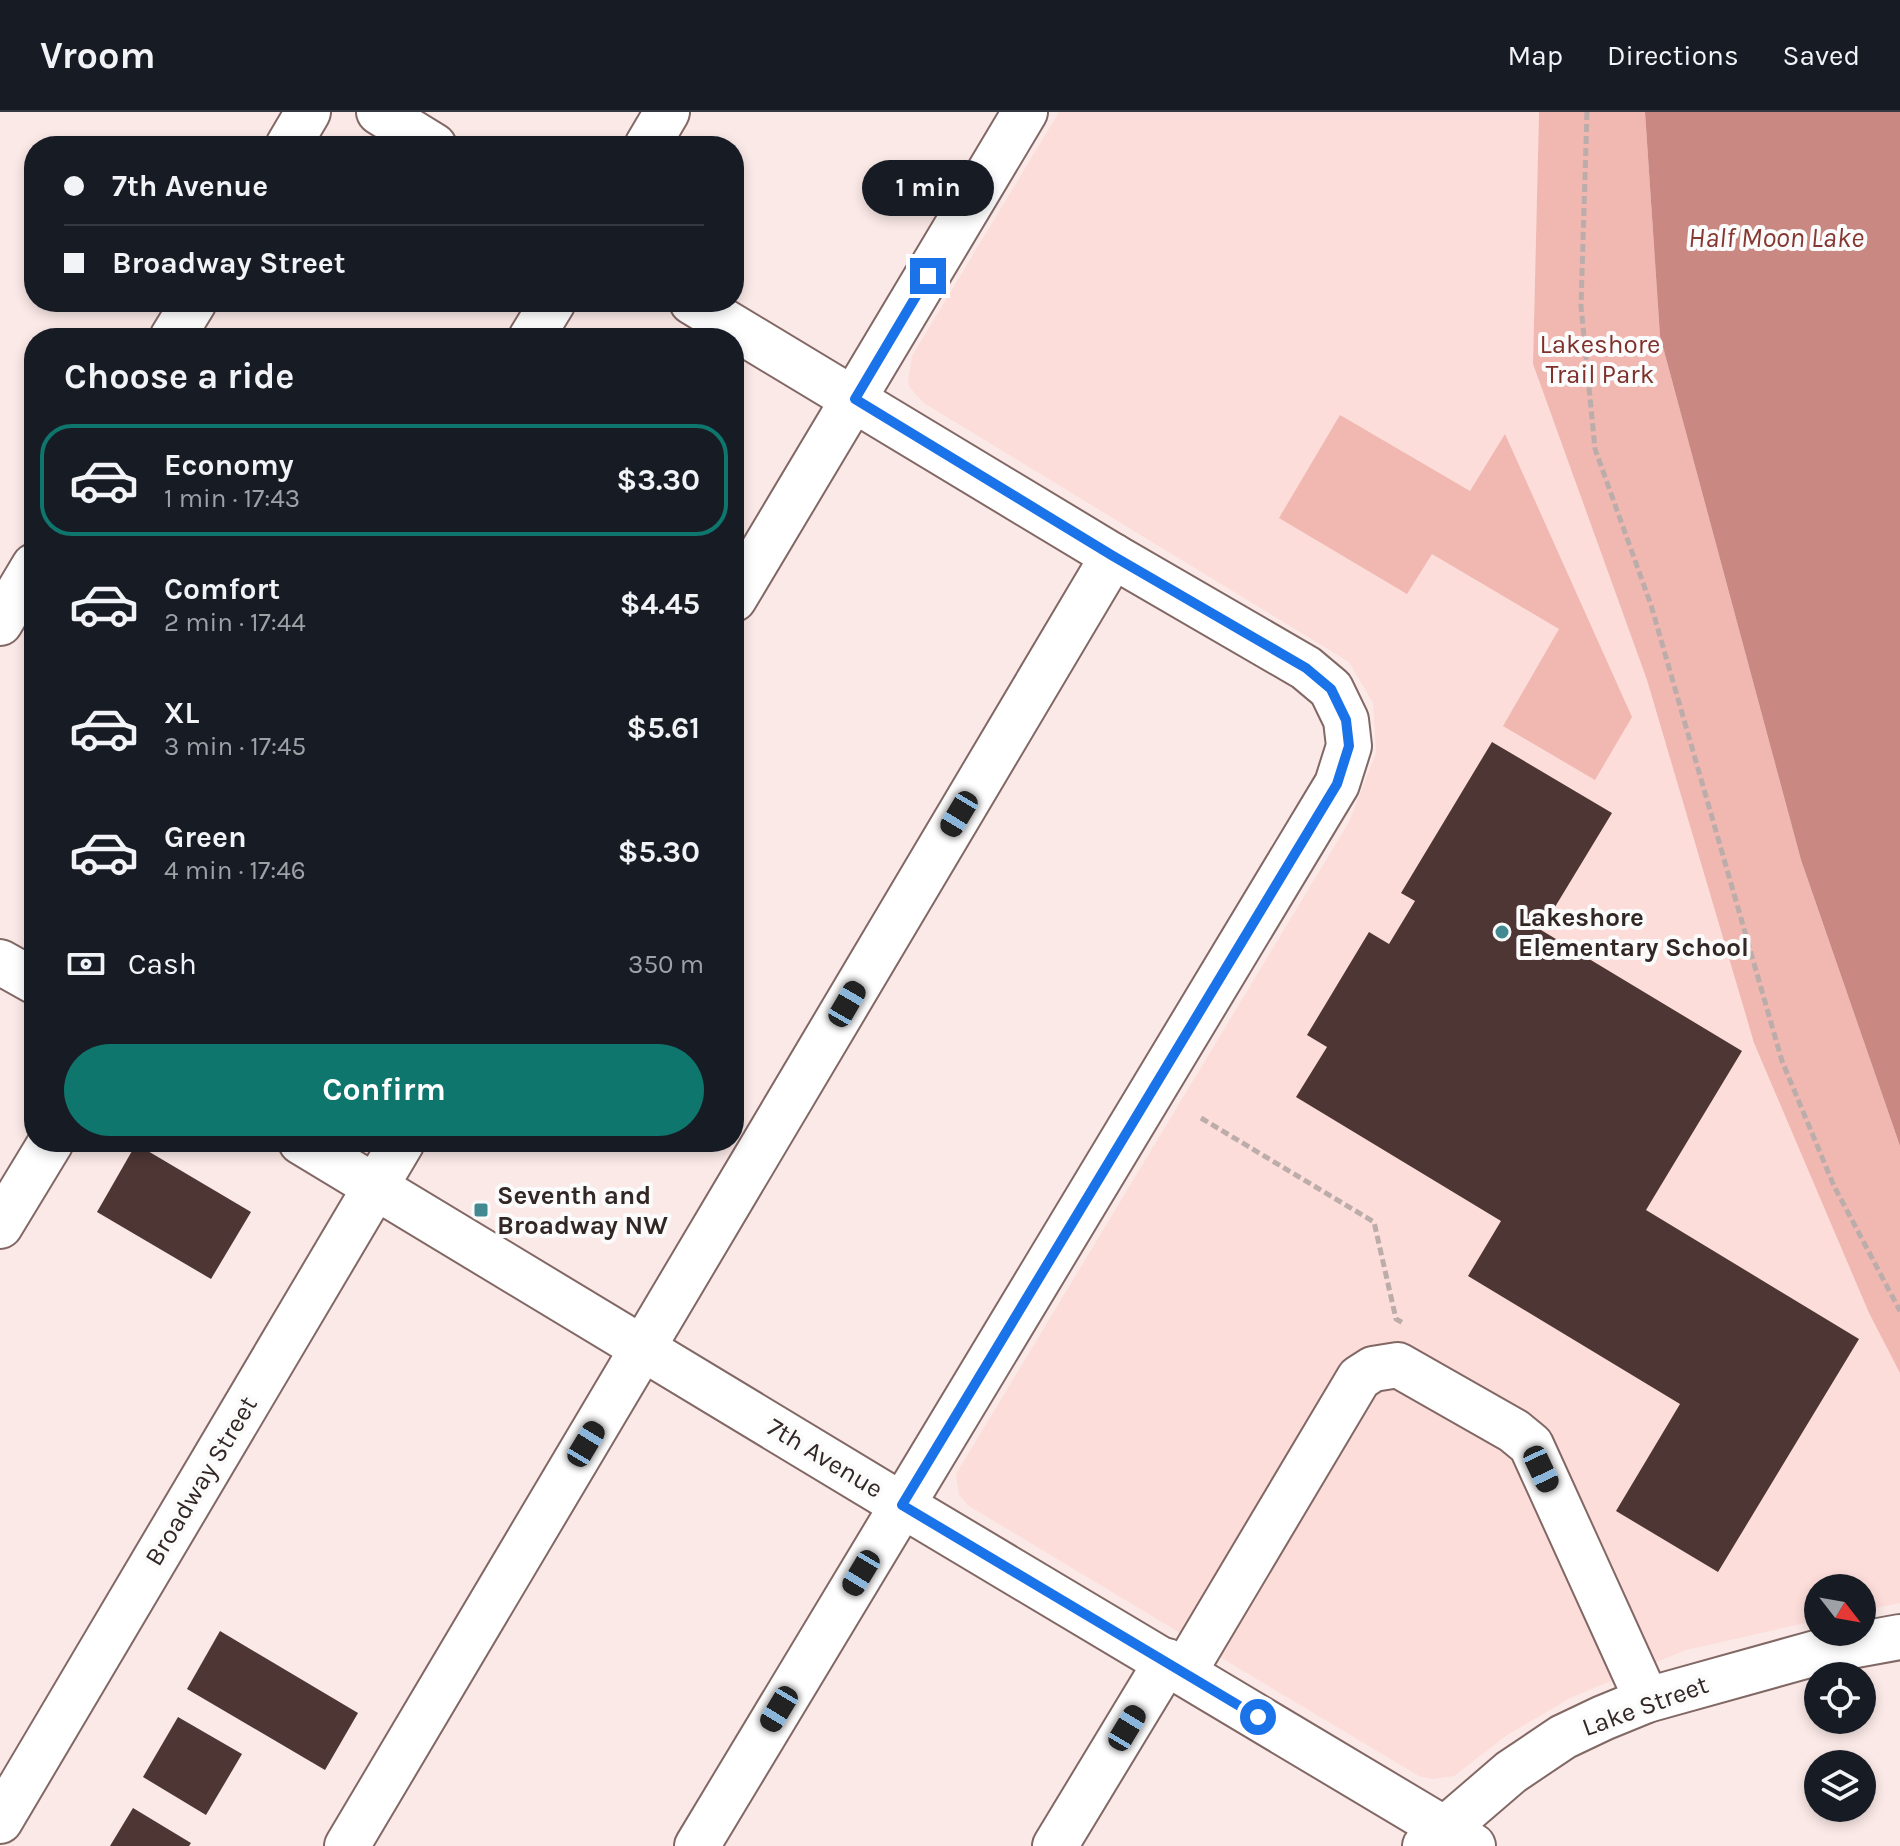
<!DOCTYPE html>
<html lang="en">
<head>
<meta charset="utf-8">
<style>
	body { margin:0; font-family:Karla,sans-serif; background:#20242c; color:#f1f3f6; height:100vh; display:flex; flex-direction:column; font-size:30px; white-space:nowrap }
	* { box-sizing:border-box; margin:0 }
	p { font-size:26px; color:#9ea1a6 }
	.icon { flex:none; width:44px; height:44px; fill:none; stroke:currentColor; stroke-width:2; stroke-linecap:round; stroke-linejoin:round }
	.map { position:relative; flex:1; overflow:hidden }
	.panel { position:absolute; left:24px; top:216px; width:720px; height:824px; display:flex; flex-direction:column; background:#171b24; border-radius:32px; box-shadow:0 4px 12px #0003 }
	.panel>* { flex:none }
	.guide { position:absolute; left:24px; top:24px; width:720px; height:176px; border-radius:32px; box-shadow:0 4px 12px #0003; display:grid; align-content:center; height:176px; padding:0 40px; background:#171b24 }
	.needle { width:52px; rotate:121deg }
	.fabs { position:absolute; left:1804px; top:1462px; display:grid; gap:16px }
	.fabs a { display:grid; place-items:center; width:72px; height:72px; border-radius:50%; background:#171b24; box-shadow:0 4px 12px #0003; font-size:40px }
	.end { position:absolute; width:36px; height:36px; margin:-18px; border:10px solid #1a73e8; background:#fff; box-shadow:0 0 0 4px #fff }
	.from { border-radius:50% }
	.bubble { position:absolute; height:56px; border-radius:28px; background:#171b24; box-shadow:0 4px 12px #0003; font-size:26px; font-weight:700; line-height:56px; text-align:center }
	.car { position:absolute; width:24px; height:48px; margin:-24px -12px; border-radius:10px; box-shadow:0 0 6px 2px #0007; background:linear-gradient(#222 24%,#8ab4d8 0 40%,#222 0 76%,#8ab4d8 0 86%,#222 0) }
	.guide b { display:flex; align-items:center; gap:28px; height:76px; font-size:30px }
	.guide b+b { border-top:2px solid #363941 }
	.guide i { width:20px; height:20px; background:#f1f3f6 }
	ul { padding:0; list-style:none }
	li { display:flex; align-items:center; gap:24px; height:112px; margin:0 16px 12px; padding:0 24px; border:4px solid transparent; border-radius:32px }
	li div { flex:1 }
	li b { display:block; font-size:30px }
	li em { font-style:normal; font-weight:700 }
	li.on { border-color:#0f766e }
	li>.icon { width:72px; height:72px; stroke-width:1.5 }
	h2 { padding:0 40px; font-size:36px; line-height:96px }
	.pay { display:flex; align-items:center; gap:20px; height:88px; padding:0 40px; font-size:30px }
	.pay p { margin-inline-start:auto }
	.button { display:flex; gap:16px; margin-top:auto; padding:16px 40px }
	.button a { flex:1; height:92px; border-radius:48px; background:#0f766e; color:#fff; font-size:32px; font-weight:700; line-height:92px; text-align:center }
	header { display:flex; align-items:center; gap:48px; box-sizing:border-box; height:112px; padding:0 40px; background:#171b24; border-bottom:2px solid #363941 }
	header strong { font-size:38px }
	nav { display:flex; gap:44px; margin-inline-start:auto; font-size:28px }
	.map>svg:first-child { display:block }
</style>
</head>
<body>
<header>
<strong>Vroom</strong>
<nav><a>Map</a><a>Directions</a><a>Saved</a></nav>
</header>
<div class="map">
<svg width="1900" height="1734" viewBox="0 0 1900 1734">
	<rect width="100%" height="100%" fill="#fbe9e7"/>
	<path fill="#fcddd9" d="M1059,0H1539L1533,252L1647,568L1754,931L1869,1201L1900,1261V1491L1862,1499V1476H1818V1508L1686,1538L1572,1585L1507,1623L1454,1664L1432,1667L1419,1664L1260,1569L969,1394L959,1383L956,1362L1349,710L1376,641L1373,591L1349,550L924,291L910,276L908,270L912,244Z"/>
	<g fill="#f0b8b1">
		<path d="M1539,0H1645L1660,224L1801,748L1900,1034V1261L1869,1201L1754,931L1647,568L1533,252Z"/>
		<path d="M1340,303L1470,379L1505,322L1632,605L1595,668L1503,614L1559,517L1432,442L1407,482L1279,406Z"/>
	</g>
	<path fill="#c98881" d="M1645,0H1900V1034L1801,748L1660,224Z"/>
	<g fill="#4d3633">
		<path d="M1492,630L1612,701L1541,818L1742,939L1646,1098L1859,1227L1718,1460L1616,1399L1680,1292L1468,1164L1501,1109L1296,985L1327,935L1307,923L1369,820L1389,832L1415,789L1401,781Z"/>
		<path d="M136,1032L251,1100L211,1167L97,1100Z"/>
		<path d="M220,1519L358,1601L325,1658L187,1577Z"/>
		<path d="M178,1605L242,1642L206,1703L143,1665Z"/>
		<path d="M133,1696L191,1731L189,1734H110Z"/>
	</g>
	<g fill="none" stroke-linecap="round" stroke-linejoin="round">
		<g stroke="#826865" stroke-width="48">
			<g id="minor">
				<path d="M379,0L434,34"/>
				<path d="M288,34L308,0"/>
				<path d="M647,34L667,0"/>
				<path d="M692,190L1113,444L1306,556L1331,577L1346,608L1349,634L1337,672L697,1734"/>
				<path d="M172,226L194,190"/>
				<path d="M531,226L553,190"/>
				<path d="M734,487L1025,0"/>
				<path d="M0,511L34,454"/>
				<path d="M0,850L34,869"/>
				<path d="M301,1030L902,1393L1473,1734"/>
				<path d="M0,1114L51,1030"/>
				<path d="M1184,1560L1359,1266L1373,1257L1398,1253L1514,1319L1531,1333L1647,1588"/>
				<path d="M0,1709L402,1030"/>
				<path d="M347,1734L1113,444"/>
				<path d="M1055,1734L1167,1549"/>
				<path d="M1425,1734L1511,1660L1563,1625L1603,1606L1647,1588L1823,1539L1900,1525"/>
			</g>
		</g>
		<g stroke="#bcadab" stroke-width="5" stroke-dasharray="8 4" stroke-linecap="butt">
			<path d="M1587,0L1581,194L1595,337L1651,493L1782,949L1834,1074L1900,1199"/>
			<path d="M1201,1006L1374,1110L1396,1207L1405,1212"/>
		</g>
		<use href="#minor" stroke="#fff" stroke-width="44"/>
	</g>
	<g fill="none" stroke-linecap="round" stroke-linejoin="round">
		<path stroke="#1a73e8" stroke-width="10" d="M928,164L855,287L1113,444L1306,556L1331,577L1346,608L1349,634L1337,672L902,1393L1258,1605"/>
	</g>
	<g fill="#428992" stroke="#fbfbfb" stroke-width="3">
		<circle cx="1502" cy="820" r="8"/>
		<rect x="473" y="1090" width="16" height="16" rx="4"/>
	</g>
	<g text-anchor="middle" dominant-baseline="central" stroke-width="8" stroke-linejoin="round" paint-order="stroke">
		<g font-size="26" fill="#7f302b" stroke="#fbfbfb">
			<text x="1600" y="232">Lakeshore<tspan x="1600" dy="30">Trail Park</tspan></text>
		</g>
		<g font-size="26" font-weight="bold" fill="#322725" stroke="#fbfbfb" text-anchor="start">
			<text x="1518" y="805">Lakeshore<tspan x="1518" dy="30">Elementary School</tspan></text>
			<text x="497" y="1083">Seventh and<tspan x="497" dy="30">Broadway NW</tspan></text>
		</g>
		<g font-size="26" fill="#322725" stroke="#fbfbfb">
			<text transform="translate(825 1346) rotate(31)">7th Avenue</text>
			<text transform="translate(201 1369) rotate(-59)">Broadway Street</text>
			<text transform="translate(1645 1594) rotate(-20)">Lake Street</text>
		</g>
		<g font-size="28" font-style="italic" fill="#873731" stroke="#fbfbfb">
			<text x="1776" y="125">Half Moon Lake</text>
		</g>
	</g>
</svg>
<div class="fabs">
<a><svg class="needle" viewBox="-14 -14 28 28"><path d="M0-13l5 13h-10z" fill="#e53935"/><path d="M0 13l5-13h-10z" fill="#9ea1a6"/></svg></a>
<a><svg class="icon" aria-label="locate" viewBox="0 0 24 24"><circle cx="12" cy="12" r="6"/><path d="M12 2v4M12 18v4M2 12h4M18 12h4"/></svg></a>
<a><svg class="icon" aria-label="layers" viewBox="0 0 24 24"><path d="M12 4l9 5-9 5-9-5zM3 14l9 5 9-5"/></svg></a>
</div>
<i class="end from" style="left:1258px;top:1605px"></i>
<i class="end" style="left:928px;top:164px"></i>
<div class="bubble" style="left:862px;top:48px;width:132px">1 min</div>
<i class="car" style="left:959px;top:702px;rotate:211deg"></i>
<i class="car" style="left:847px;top:892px;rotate:30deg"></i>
<i class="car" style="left:586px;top:1332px;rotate:31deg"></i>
<i class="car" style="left:1541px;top:1357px;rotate:155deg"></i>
<i class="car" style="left:861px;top:1461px;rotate:211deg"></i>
<i class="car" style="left:779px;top:1597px;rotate:211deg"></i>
<i class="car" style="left:1127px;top:1616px;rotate:31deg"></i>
<div class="guide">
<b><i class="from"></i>7th Avenue</b>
<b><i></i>Broadway Street</b>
</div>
<section class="panel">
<h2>Choose a ride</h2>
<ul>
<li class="on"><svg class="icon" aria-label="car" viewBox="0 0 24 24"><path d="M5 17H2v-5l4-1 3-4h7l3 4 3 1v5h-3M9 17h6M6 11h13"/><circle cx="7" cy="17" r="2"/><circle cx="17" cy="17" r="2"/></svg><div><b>Economy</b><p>1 min · 17:43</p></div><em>$3.30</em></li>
<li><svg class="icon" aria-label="car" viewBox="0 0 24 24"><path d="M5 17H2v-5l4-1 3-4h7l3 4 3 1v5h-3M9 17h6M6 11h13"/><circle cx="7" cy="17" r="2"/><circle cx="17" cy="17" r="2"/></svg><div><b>Comfort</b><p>2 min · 17:44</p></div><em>$4.45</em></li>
<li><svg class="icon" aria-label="car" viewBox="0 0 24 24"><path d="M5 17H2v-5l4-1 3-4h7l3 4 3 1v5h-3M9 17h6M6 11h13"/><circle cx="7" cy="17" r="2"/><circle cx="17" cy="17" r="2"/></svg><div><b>XL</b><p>3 min · 17:45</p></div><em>$5.61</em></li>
<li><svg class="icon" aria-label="car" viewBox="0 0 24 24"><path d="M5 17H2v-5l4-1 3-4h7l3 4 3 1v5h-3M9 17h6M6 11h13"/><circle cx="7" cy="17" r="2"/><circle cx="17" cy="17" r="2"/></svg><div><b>Green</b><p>4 min · 17:46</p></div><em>$5.30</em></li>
</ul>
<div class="pay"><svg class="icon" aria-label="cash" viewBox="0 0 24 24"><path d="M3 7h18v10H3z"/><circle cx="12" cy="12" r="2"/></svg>Cash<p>350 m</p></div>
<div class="button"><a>Confirm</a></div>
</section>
</div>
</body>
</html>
